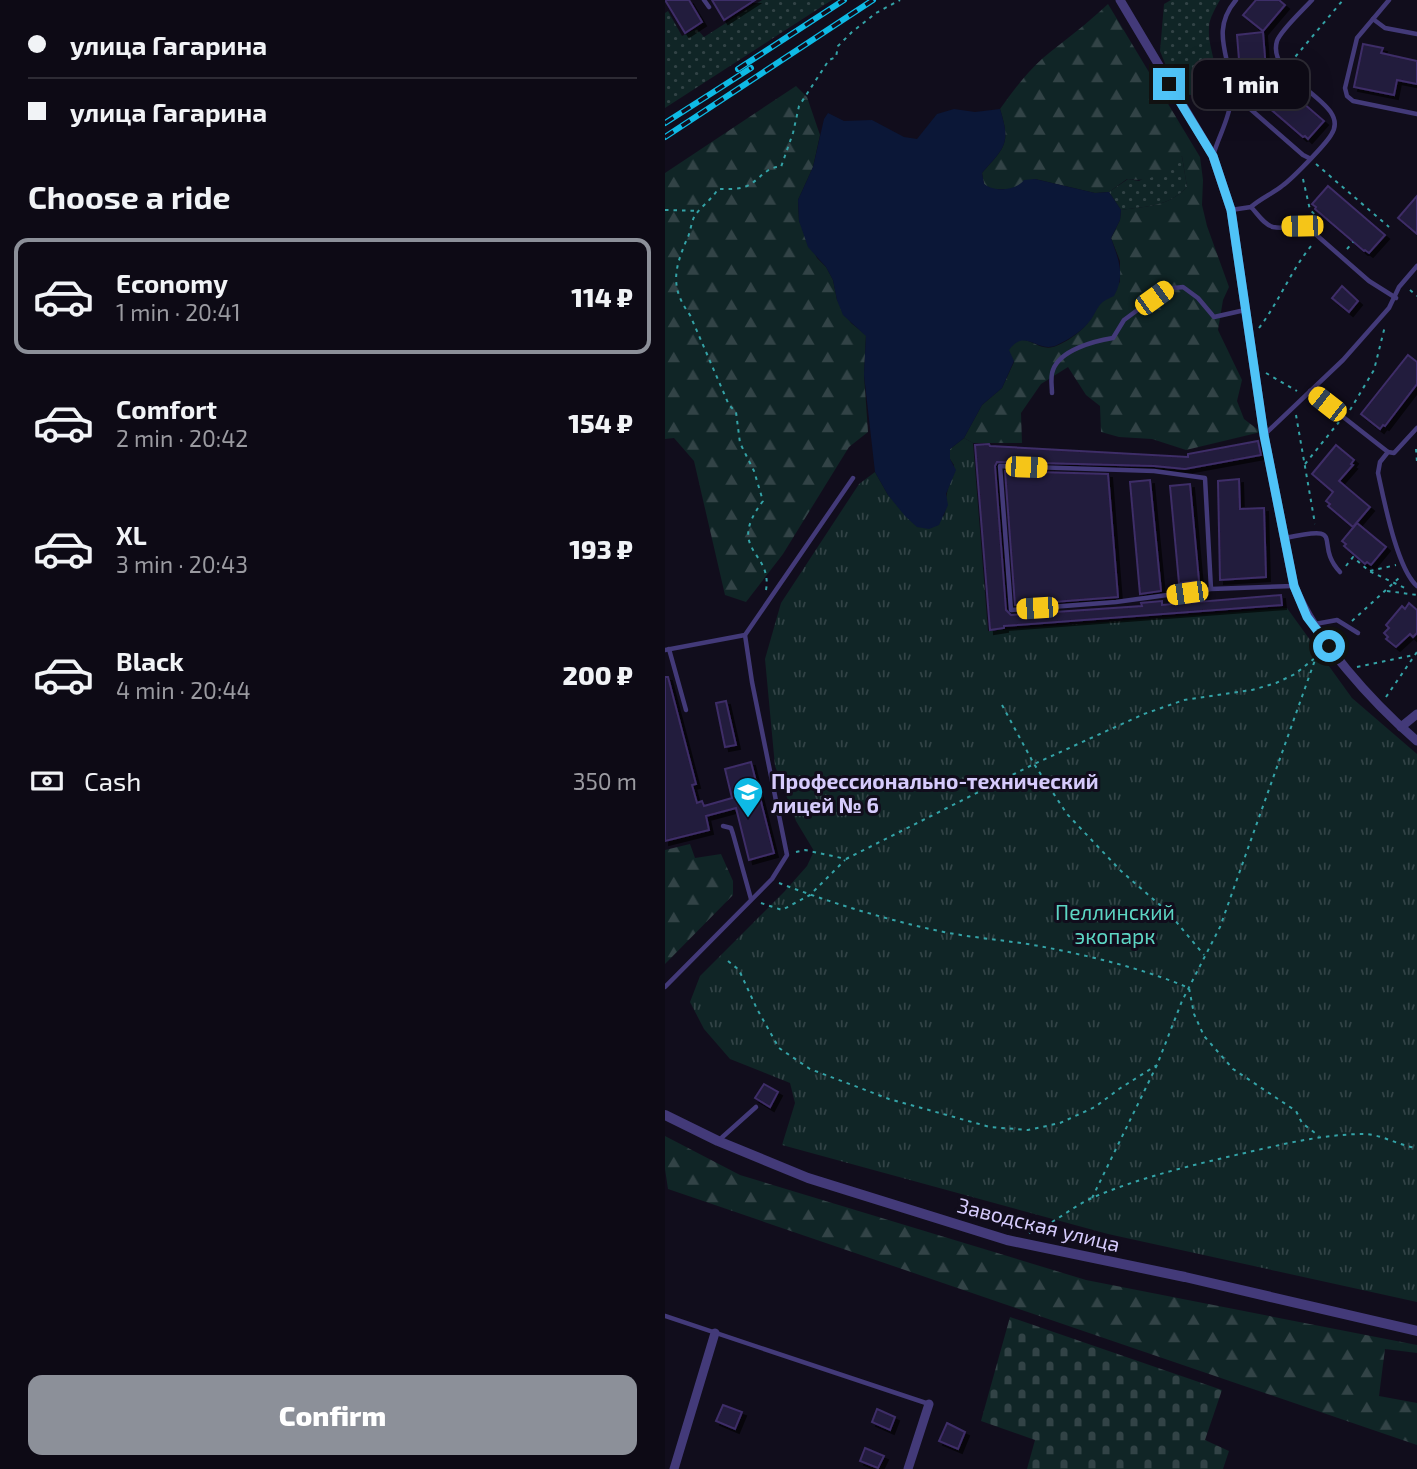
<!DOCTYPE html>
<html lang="en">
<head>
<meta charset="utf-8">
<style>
	body { margin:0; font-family:"Exo 2",sans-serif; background:#16131e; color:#f1f3f6; height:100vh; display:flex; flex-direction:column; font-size:26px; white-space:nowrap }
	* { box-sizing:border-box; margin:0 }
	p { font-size:23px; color:#9a9aa0 }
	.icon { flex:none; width:38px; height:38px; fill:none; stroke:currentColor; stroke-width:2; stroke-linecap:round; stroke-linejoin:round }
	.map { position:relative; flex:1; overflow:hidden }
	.details { display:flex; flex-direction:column; background:#0d0a15; width:665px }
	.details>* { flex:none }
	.top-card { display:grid; align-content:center; height:154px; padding:0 28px; background:#0d0a15 }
	.end { position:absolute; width:32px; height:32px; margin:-16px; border:9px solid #4fc3f7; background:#111; box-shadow:0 0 0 4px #111 }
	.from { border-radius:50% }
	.bubble { position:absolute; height:49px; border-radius:14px; background:#0d0a15; box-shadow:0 7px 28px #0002,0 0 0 2px #2d2b34; font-size:23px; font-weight:800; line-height:49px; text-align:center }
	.car { position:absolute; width:21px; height:42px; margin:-21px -10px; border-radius:9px; box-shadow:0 0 5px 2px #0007; background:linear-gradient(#f5c518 24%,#345 0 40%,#f5c518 0 76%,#345 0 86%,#f5c518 0) }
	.top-card b { display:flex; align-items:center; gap:24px; height:66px; font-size:26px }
	.top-card b+b { border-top:2px solid #2d2b34 }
	.top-card i { width:18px; height:18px; background:#f1f3f6 }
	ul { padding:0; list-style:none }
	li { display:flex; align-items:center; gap:21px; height:116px; margin:0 14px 10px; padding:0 14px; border:4px solid transparent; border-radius:14px }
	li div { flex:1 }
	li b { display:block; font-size:26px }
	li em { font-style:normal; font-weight:800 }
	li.current { border-color:#8c9099 }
	li>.icon { width:63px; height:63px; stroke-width:1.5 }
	h2 { padding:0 28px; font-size:32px; line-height:84px }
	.pay { display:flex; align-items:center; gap:18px; height:77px; padding:0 28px; font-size:26px }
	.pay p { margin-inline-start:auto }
	.button { display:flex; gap:14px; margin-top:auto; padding:14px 28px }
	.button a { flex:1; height:80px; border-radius:14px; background:#8c9099; color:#fff; font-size:28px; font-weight:800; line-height:80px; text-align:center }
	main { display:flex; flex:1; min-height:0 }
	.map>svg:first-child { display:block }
</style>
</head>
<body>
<main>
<section class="details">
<div class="top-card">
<b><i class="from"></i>улица Гагарина</b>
<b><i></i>улица Гагарина</b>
</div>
<h2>Choose a ride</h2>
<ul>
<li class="current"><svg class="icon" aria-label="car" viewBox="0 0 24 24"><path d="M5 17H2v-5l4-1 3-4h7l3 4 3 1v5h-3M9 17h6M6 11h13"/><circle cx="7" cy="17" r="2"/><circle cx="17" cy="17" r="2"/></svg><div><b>Economy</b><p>1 min · 20:41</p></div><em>114 ₽</em></li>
<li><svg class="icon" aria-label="car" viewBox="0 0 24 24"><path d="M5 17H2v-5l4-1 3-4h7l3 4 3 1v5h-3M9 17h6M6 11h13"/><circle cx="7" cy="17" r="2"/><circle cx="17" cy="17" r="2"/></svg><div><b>Comfort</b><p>2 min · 20:42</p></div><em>154 ₽</em></li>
<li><svg class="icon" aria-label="car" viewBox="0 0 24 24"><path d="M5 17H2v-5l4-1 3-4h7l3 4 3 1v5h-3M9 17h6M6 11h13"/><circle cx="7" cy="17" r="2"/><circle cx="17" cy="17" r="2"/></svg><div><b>XL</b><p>3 min · 20:43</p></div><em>193 ₽</em></li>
<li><svg class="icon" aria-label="car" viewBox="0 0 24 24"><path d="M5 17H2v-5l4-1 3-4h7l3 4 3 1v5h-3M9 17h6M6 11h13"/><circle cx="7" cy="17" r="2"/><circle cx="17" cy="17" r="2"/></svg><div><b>Black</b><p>4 min · 20:44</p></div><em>200 ₽</em></li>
</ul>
<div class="pay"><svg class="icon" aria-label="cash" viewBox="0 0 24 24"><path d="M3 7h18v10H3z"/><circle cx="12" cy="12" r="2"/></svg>Cash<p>350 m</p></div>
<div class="button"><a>Confirm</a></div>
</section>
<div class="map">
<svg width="752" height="1469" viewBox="0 0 752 1469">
	<defs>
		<pattern id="grass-dots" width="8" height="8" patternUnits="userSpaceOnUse" patternTransform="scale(1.75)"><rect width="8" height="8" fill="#102526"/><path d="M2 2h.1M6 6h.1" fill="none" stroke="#324346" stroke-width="1.8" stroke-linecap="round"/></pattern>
		<pattern id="forest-firs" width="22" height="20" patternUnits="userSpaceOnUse" patternTransform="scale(1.75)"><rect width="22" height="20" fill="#102526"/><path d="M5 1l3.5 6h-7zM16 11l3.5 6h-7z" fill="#324346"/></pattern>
		<pattern id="cemetery-stones" width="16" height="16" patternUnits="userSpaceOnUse" patternTransform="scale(1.75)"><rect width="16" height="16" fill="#102526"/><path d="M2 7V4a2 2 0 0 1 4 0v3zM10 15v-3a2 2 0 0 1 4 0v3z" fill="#324346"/></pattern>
		<pattern id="park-tufts" width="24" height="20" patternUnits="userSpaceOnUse" patternTransform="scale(1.75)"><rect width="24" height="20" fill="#102526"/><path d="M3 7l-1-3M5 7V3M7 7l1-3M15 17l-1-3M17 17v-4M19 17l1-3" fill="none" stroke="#324346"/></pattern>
		<filter id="shadow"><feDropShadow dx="4" dy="4" stdDeviation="0" flood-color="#0009"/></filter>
	</defs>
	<rect width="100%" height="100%" fill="#110d1c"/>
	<g fill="url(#grass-dots)">
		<path d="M97,0H167L0,108V13L3,11L17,36L32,29L39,37Z"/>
		<path d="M506,0H555C551,7 544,19 544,27C542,52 560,72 542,94L530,96L517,93L503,71L495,51L499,4Z"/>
		<path d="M517,156L522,187C503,207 482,206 456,210L444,192L463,179L474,181Z"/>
	</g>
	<g fill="url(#forest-firs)">
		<path d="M443,4L535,157L538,180L537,205L542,226L564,287L558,300L553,330L577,380L572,401L579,419L596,432L521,450L487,439L454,437L436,432L435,406L421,395L403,367L376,384L356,413L357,443H308L299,438L317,405L337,388L349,362L343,350C360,327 370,352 388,347C402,343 420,329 427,317C430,312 432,307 435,302C441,295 448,288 455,282V261L446,238L455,220L456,210C482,206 503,207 522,187L517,156C500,172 487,183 462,179L444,192L430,193L370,179L347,189H325L319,184L317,173C340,147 346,144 335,109C348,91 361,73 378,58C400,40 422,24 443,4Z"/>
		<path d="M131,86L142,97L155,135L148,167L133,200L134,221L152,258L161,267L168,280L172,300L186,323L201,335L199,375L203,432L184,447L118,554L81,602L60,595L29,461L9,438L0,439V173Z"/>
		<path d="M25,844L30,858L56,854L68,881V895L0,964V850Z"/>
		<path d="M0,1136L75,1175L421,1280L752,1345V1353L720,1349L714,1396L752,1403V1445L3,1189L0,1169Z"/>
	</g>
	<path fill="url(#cemetery-stones)" d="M345,1317L557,1390L540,1440L564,1451L558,1469H362L370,1440L316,1421Z"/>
	<path fill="url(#park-tufts)" d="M299,438L308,443L323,631L622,608L687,698L752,754V1302L443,1234L117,1145L130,1103L125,1083L65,1059L39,1029L25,1002L35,976L119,892L142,866L149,851L131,821L110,766L100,659L116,603L194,484L210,472L223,495L279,516C282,506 280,501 282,493C284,483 288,475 289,465L285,459V449Z"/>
	<path fill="#0b1737" d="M289,109L310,112L335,109C346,144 340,147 317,173L319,184C329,192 351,191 359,180L370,179L430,193L444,192L456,210L455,220L446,238C453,258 461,275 449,296C433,303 435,305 427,318C419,330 405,339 392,345C373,354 360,327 344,350L349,361L337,388L317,405L299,438L285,449V459L291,470L281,494L283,505L274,525L264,529L252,527L240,516L223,495L210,472L199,375L201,336L178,315L172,300L168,280L161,267L143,247L134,221L133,200L148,167L159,119L163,113L179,121L207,120L239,137L252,139L272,114Z"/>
	<g fill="#241a3c" stroke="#3e2d67" stroke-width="2" filter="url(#shadow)">
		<path d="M0,0H24L37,22L20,33Z"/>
		<path d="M47,0H90L59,20Z"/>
		<path d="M591,0H614L620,5L598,31L578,15Z"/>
		<path d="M598,32L601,70L575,72L572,35Z"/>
		<path d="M698,44L718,48L716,53L752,61V84L732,80L729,95L689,87Z"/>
		<path d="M602,72L659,121L643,139L640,136L638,137L589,95L590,93L587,90Z"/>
		<path d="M663,186L720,235L704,253L700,250L699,251L650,209L651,207L647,204Z"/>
		<path d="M752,196V234L733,218Z"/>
		<path d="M677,286L693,301L684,312L667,298Z"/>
		<path d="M743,355L752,362V384L720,426L718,425L715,429L696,414Z"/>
		<path d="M593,441L596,455L520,469L489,466L332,462L330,466L341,610L346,615L477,606L476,603L497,601V605L616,595L617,605L339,626V628L325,630L310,445L324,444L325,446L523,457V454Z"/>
		<path d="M671,445L689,460L686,464L688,465L674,481L705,507L688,527L663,506L665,504L661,501L668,492L647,474Z"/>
		<path d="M340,471L443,474L453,597L350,605Z"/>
		<path d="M574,479L575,509L599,508L601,577L555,580L553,481Z"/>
		<path d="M485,480L496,591L475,594L465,482Z"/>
		<path d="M525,484L534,581L514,583L505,486Z"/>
		<path d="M692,523L721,547L706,565L702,562L700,564L679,546L681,544L677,541Z"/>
		<path d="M744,603L752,610V633L748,637L745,634L731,647L721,639L723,637L719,633L724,628L721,625L737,606L740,609Z"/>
		<path d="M0,677H3L31,784L27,785L32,803L37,801L39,806L67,798L60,769L86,762L109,853L84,860L71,808L41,816L44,830L0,841Z"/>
		<path d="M61,701L71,745L60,747L51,703Z"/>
		<path d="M99,1084L113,1092L105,1107L90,1098Z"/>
		<path d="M58,1405L77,1412L70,1429L51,1421Z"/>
		<path d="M212,1409L230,1417L225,1430L207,1422Z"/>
		<path d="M282,1423L300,1432L293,1449L274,1441Z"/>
		<path d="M200,1448L219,1456L213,1468L195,1461Z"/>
	</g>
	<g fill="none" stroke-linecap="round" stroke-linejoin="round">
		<g stroke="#34a3a7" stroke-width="2" stroke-dasharray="3.5 5" stroke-linecap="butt">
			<path d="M625,63L678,0"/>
			<path d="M580,95L600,71L608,67"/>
			<path d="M651,164L724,227"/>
			<path d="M638,179L645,210L657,221"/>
			<path d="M0,210L34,211"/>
			<path d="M682,249L688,242"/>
			<path d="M745,290L752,296"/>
			<path d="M594,328C614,302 626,270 647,245"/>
			<path d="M601,373L632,391"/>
			<path d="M685,410L709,370L720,326"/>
			<path d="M631,415L650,524"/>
			<path d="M751,449L752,462"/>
			<path d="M640,464L674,422"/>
			<path d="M681,566L688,557L704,571L742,589"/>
			<path d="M705,571L731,565"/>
			<path d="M101,590C108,551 60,551 98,501L89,471L75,443L71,412L64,405L25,315C5,288 9,269 22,239C26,232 26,220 31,214C38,205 46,200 53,189C62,189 72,190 82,186C95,180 101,166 116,167L128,133L134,106L164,60L171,57L173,46L187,32L211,13L235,0"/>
			<path d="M722,591L752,595"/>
			<path d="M687,621L735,577"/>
			<path d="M692,667L749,655"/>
			<path d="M721,697L752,652"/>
			<path d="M337,705L369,764L402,814L456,871L503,912L539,955"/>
			<path d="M131,852L140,850L181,859L369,764L479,714L519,700L587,690L611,683L630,674L655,654"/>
			<path d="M114,883C166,903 219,919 274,931C307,938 341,940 374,946C425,956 477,968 524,988L529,1014L539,1036L568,1069L631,1111L637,1123L654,1136"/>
			<path d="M96,903L117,910L145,895L180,860"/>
			<path d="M63,961L74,970L92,1009L114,1048L145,1069L224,1099L325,1127L363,1130L395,1123L430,1107L454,1089L492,1065"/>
			<path d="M427,1198L492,1065L517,1001L555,927L650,660"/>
			<path d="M364,1233C388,1225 406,1207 429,1197C479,1176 532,1164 584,1152C623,1143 660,1134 700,1134C718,1135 735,1146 752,1148"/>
		</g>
		<g stroke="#433a79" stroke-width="4.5">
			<path d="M39,0L44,7"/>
			<path d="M724,0L692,38L680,88L682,96L688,101L752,114"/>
			<path d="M708,19L720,28L752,34"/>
			<path d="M567,98L575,100L638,155L644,158"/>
			<path d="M548,156C553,137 565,118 566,99C570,62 542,34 571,0"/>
			<path d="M586,207C596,198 607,194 617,186C627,179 660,145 666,135C689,102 600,81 612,41C616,30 638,10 647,0"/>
			<path d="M566,210L586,207C592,213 599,225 608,227C624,230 630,222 648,232L704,281L731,298"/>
			<path d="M645,391L723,452"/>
			<path d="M387,393C387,386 385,377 388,370C395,350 429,341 448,338L459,320L501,289L518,287L533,298L549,317L580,310"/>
			<path d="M752,428L729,453L723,452L715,462L713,473C719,500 732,569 752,586"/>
			<path d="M599,435L678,360L724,308L734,287L752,266"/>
			<path d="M620,538C685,524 647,542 675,572"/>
			<path d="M546,589L540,478L489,471L335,466L346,610L451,602L546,589L628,586"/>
			<path d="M650,624L672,620L693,633"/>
			<path d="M4,649L21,710"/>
			<path d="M0,650L80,635"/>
			<path d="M58,826L66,828L68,834L86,899"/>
			<path d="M0,987L107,879L122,855L87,682L80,635L188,478"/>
			<path d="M53,1141L91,1107"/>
			<path d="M0,1316L264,1404"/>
		</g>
		<g stroke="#433a79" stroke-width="9">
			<path d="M455,0L548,156L566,210L599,435L629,586C650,640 708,703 752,741"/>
			<path d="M736,727L752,714"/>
			<path d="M9,1469L50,1333"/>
			<path d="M243,1469L264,1404"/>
		</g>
		<path stroke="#433a79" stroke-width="10" d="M0,1115L53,1141L143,1178L342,1240L520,1277L752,1331"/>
		<g stroke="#0ebae5" stroke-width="6">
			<g id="rail">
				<path d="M73,69L179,0"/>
				<path d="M0,123L86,68"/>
				<path d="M0,137L208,0"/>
			</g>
		</g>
		<use href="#rail" stroke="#110d1c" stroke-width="3.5" stroke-dasharray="10" stroke-linecap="butt"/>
	</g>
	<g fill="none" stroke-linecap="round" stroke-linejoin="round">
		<path stroke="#4fc3f7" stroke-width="9" d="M504,84L548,156L566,210L599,435L629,586L642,617L664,646"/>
	</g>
	<defs>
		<g id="university-pin" transform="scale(1.575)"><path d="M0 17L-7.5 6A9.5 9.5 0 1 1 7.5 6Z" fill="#0ebae5" stroke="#110d1c"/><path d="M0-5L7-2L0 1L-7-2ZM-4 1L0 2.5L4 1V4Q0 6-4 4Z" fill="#fff"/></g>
	</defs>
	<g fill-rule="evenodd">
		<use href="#university-pin" x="83" y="792"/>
	</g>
	<g text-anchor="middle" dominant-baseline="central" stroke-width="6" stroke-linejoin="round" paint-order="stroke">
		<g font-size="21" font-weight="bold" fill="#d6cbfc" stroke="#110d1c" text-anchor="start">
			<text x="106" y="780">Профессионально-технический<tspan x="106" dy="24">лицей № 6</tspan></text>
		</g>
		<g font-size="21" fill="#5dd6c4" stroke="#110d1c">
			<text x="450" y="911">Пеллинский<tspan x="450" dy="24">экопарк</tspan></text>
		</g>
		<g font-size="21" fill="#d6cbfc" stroke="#110d1c">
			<text transform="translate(374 1224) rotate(14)">Заводская улица</text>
		</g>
	</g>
</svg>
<i class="end from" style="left:664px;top:646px"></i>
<i class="end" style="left:504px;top:84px"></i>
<div class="bubble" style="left:528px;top:60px;width:116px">1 min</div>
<i class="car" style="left:637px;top:226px;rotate:269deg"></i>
<i class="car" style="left:489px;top:298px;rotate:54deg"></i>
<i class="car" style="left:662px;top:404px;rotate:308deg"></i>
<i class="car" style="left:361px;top:467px;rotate:92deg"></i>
<i class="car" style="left:522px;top:593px;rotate:262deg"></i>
<i class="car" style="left:372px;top:608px;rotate:266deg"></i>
</div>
</main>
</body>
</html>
